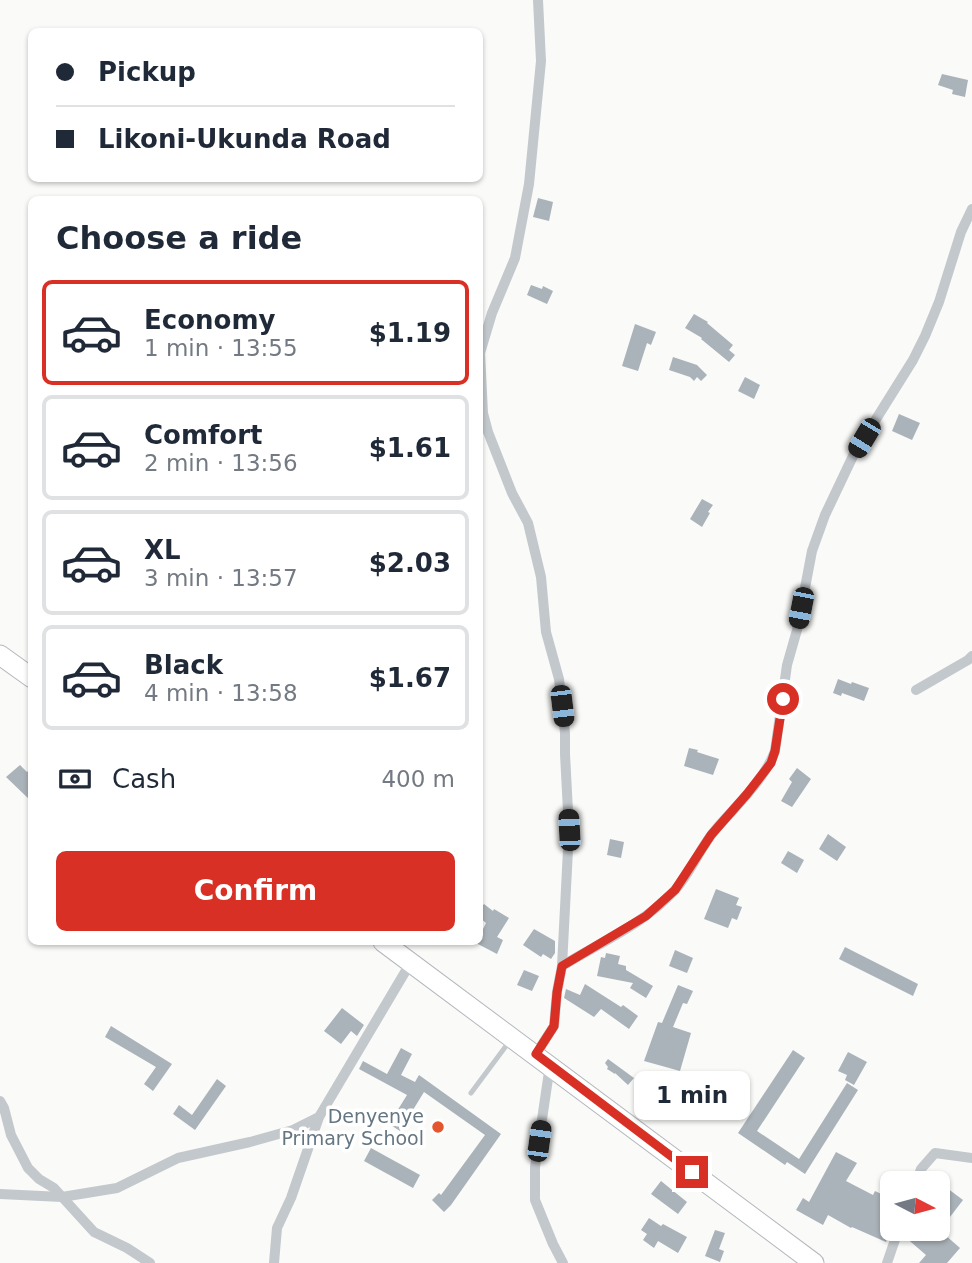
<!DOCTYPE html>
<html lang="en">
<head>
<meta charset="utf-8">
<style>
	body { margin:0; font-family:"DejaVu Sans",sans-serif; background:#f2f2f3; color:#1f2937; height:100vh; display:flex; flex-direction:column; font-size:26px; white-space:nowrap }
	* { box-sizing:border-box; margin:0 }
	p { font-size:23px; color:#747a83 }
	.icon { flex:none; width:38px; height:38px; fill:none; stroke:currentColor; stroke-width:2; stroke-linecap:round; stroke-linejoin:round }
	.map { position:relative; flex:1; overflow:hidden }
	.details { position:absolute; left:28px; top:196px; width:455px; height:749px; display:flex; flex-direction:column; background:#fff; border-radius:10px; box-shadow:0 2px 5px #0004 }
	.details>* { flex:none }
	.banner { position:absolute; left:28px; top:28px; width:455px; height:154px; border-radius:10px; box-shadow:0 2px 5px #0004; display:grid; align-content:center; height:154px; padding:0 28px; background:#fff }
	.needle { width:46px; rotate:96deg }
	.fabs { position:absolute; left:880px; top:1171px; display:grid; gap:14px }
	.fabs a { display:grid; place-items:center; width:70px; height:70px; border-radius:10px; background:#fff; box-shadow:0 2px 5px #0004; font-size:35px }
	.end { position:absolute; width:32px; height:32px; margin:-16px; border:9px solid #d93025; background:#fff; box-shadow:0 0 0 4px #fff }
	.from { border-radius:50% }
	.bubble { position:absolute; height:49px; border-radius:10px; background:#fff; box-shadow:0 2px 5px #0004; font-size:23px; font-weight:700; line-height:49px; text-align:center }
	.car { position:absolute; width:21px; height:42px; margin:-21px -10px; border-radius:9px; box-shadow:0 0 5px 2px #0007; background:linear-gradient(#222 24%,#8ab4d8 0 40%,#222 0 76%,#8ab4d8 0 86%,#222 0) }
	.banner b { display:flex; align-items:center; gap:24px; height:66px; font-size:26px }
	.banner b+b { border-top:2px solid #e0e1e3 }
	.banner i { width:18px; height:18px; background:#1f2937 }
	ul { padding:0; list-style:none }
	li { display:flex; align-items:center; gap:21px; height:105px; margin:0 14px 10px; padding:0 14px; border:4px solid #e0e1e3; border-radius:10px }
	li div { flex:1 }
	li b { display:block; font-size:26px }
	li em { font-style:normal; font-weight:700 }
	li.current { border-color:#d93025 }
	li>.icon { width:63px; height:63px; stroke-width:1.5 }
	h2 { padding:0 28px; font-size:32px; line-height:84px }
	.pay { display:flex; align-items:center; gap:18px; height:77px; padding:0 28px; font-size:26px }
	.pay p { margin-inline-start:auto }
	.button { display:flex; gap:14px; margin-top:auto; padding:14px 28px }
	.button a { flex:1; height:80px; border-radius:10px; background:#d93025; color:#fff; font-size:28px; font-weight:700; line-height:80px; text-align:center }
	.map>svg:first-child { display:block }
</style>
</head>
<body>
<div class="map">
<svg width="972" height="1263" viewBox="0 0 972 1263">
	<rect width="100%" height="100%" fill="#fafaf8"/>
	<g fill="#aab3b9">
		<path d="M942,74L968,80L965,97L952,94L953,90L938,85Z"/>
		<path d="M538,198L553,202L549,221L533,217Z"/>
		<path d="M531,285L542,289L543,286L553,291L547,304L527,295Z"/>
		<path d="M694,314L708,322L707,323L733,345L729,350L735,355L729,362L701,339L702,338L685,328Z"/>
		<path d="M635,324L656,332L651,345L647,343L638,371L622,366Z"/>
		<path d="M673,357L697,365L707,375L701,381L697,377L694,381L690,377L669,370Z"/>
		<path d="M745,377L760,385L754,399L738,391Z"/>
		<path d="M899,414L920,423L912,440L892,431Z"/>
		<path d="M702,499L713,505L708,512L710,513L702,527L690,519Z"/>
		<path d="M838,679L851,684L852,682L869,688L864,701L842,693L841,696L833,693Z"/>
		<path d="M689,748L698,750L697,752L719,759L713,775L684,766Z"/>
		<path d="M20,765L27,772L32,768V802L6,777Z"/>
		<path d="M797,768L811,779L792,807L781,801L792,782L789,779Z"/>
		<path d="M828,834L846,847L837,861L819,849Z"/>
		<path d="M610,839L624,842L621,858L607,855Z"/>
		<path d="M788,851L804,860L797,873L781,863Z"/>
		<path d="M716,889L739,898L736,905L742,907L737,920L732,918L728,928L704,919Z"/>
		<path d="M484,904L493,911L494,909L509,918L497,937L503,940L497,954L476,943V942H480V935L486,923L480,918V909Z"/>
		<path d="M534,929L555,941V953L551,959L543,954L541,957L523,945Z"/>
		<path d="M845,947L918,984L913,996L839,959Z"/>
		<path d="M675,950L693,958L687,973L669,966Z"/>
		<path d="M606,953L620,956L618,964L626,966V970L653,986L646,998L630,988L633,983L597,976L601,957L605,958Z"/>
		<path d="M524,970L539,976L532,991L517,985Z"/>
		<path d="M585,984L621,1007L623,1005L638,1016L629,1029L601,1009L594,1017L564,998L566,989L580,995Z"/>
		<path d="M678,985L693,991L687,1004L683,1003L673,1027L691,1033L680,1071L644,1061L658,1022L662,1023Z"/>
		<path d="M342,1008L364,1025L357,1036L351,1031L341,1044L324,1031Z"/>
		<path d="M111,1026L172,1064L153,1091L144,1084L156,1067L105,1037Z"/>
		<path d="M401,1048L412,1054L401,1075L415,1082L419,1075L501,1134L451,1205L444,1212L432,1200L439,1193L441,1195L485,1135L424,1092L400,1131L389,1124L407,1095L359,1069L363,1061L387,1074Z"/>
		<path d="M793,1050L805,1058L757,1131L799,1159L847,1083L858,1090L805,1174L787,1162L785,1165L738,1133Z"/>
		<path d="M848,1052L867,1062L854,1085L845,1080L847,1075L838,1071Z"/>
		<path d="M608,1059L634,1078L628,1085L615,1073V1074L607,1069L608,1067L605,1063Z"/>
		<path d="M707,1073L731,1078L726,1106L723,1105L722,1110L707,1107L709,1095L703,1094Z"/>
		<path d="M217,1079L226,1086L195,1130L173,1114L179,1105L192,1115Z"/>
		<path d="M652,1086L665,1094L656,1110L642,1101Z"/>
		<path d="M371,1148L420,1175L413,1188L364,1161Z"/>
		<path d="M836,1152L857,1163L846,1181L873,1195L875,1191L892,1199V1224L886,1242L852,1227L851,1228L828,1215L823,1225L796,1210L803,1198L809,1202Z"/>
		<path d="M661,1181L687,1202L678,1214L651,1194Z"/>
		<path d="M947,1188L963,1200L950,1217L938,1208V1200Z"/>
		<path d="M649,1218L661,1226L663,1224L687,1237L678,1253L658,1241L654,1248L643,1240L647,1234L641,1230Z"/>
		<path d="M907,1228H925L939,1240L944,1234L960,1248L947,1263H919L926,1255L904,1236Z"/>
		<path d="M715,1230L725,1233L719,1249L724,1251L720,1262L705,1256Z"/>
	</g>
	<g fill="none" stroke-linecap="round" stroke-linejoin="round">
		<g stroke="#b4b9bd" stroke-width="21">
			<g id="trunk">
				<path d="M0,655L32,678"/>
				<path d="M383,942L814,1263"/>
			</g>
		</g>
		<path stroke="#c3c8cc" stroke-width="5" d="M471,1093L509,1042"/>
		<g stroke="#c3c8cc" stroke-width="10">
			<path d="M916,690L968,660L972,656"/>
			<path d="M562,966C599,943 644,924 674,891C691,873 700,847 716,829C736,806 765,779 775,751L787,665L797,630L812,551L825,515L853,456L913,360L925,336L939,302L961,232L972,209"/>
			<path d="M536,1054L554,1026L557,992L562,966L569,830L565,754V733L559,679L546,632L541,577L528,523L512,493L488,432L483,413L480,353L492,313L515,258L529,184L541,61L538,0"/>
			<path d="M550,1065L535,1167V1200L553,1244L563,1263"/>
			<path d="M0,1101L4,1108L11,1135L28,1168L39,1179L54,1188L94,1232L127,1248L150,1263"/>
			<path d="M916,1183L921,1169L935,1153L972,1158"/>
			<path d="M0,1194L62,1197L117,1188L178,1158L250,1142L293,1130L319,1117"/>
			<path d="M274,1263L277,1228L291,1198L319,1117L411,962"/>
			<path d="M887,1263L899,1228"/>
		</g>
		<use href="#trunk" stroke="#fff" stroke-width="19"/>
	</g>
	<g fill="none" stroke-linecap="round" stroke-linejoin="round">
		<path stroke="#d93025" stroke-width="9" d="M692,1172L536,1054L554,1026L557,992L562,966L646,916L675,890L711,835L747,794L771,763L775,751L783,699"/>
	</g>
	<circle fill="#e4572e" stroke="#fff" stroke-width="2.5" cx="438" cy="1127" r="7"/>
	<g text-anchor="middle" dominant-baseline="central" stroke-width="7" stroke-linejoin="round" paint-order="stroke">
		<g font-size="19" fill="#657683" stroke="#fff" text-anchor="end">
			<text x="424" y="1116">Denyenye<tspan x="424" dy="22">Primary School</tspan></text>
		</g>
	</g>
</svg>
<div class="fabs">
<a><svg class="needle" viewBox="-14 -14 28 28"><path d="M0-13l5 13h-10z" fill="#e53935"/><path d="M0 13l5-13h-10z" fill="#747a83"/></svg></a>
</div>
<i class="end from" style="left:783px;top:699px"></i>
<i class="end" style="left:692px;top:1172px"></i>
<div class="bubble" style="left:634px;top:1071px;width:116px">1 min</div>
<i class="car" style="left:864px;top:438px;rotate:211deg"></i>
<i class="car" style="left:801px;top:608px;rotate:191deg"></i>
<i class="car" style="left:562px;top:706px;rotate:173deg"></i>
<i class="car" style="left:569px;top:830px;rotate:357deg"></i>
<i class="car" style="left:539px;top:1141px;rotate:8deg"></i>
<div class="banner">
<b><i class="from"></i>Pickup</b>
<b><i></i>Likoni-Ukunda Road</b>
</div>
<section class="details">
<h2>Choose a ride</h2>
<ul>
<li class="current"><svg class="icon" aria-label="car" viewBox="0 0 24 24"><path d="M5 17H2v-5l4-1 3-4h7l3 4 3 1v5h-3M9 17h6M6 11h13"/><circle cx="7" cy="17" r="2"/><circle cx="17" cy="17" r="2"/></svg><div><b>Economy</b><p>1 min · 13:55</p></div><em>$1.19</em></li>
<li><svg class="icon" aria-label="car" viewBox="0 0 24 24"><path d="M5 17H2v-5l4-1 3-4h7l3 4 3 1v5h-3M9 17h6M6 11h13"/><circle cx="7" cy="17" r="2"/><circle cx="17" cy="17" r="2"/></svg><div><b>Comfort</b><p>2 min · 13:56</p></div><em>$1.61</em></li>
<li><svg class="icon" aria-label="car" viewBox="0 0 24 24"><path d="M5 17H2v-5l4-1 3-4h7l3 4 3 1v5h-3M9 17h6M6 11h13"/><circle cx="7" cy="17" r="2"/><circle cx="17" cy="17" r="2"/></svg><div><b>XL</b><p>3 min · 13:57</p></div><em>$2.03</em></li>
<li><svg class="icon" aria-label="car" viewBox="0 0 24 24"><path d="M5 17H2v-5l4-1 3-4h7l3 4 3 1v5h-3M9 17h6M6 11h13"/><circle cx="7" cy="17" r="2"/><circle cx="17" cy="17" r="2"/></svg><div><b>Black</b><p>4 min · 13:58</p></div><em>$1.67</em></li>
</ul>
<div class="pay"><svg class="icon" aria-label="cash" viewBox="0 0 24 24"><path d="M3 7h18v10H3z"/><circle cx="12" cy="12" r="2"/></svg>Cash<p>400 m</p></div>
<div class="button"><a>Confirm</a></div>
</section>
</div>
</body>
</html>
